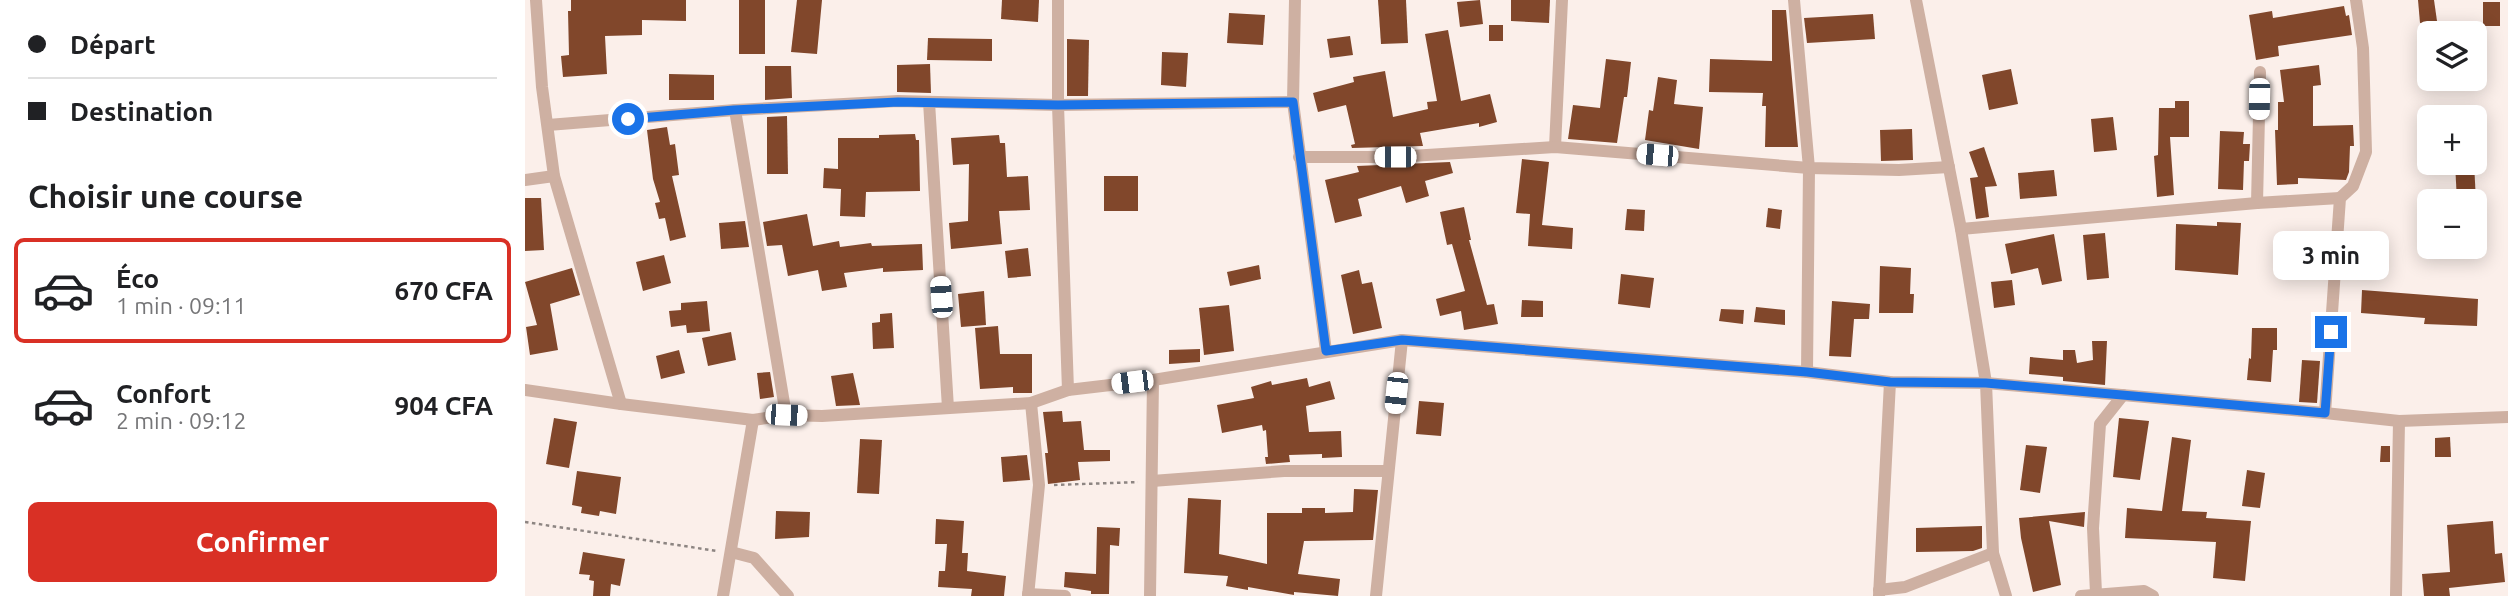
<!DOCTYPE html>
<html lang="fr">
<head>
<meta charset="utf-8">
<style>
	body { margin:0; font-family:Ubuntu,sans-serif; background:#f6f6f6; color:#202124; height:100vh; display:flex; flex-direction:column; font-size:26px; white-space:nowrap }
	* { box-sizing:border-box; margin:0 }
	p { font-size:23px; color:#757577 }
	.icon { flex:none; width:38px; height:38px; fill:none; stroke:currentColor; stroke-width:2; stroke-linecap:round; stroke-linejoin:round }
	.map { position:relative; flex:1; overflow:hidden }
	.panel { display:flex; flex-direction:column; background:#fff; width:525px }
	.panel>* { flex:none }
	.top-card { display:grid; align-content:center; height:154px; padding:0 28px; background:#fff }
	.fabs { position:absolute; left:1892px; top:21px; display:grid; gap:14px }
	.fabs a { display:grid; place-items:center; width:70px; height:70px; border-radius:10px; background:#fff; box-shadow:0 4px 18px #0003; font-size:35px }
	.end { position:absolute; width:32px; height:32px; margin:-16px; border:9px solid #1a73e8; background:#fff; box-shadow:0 0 0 4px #fff }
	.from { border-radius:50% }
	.bubble { position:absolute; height:49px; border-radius:10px; background:#fff; box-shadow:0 4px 18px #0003; font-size:23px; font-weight:700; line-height:49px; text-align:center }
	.car { position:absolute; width:21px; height:42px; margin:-21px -10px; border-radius:9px; box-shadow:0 0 5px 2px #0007; background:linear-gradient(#fff 24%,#345 0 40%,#fff 0 76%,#345 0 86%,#fff 0) }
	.top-card b { display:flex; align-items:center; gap:24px; height:66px; font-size:26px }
	.top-card b+b { border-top:2px solid #e0e0e0 }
	.top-card i { width:18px; height:18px; background:#202124 }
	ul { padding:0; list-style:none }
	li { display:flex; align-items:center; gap:21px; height:105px; margin:0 14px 10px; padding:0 14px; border:4px solid transparent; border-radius:10px }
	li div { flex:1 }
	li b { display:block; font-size:26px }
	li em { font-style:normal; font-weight:700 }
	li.selected { border-color:#d93025 }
	li>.icon { width:63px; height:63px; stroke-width:1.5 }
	h2 { padding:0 28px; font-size:32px; line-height:84px }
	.primary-button { display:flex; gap:14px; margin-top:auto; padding:14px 28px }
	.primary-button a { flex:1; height:80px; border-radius:10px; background:#d93025; color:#fff; font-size:28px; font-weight:700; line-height:80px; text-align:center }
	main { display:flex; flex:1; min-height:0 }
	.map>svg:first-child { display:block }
</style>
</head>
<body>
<main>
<section class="panel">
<div class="top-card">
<b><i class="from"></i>Départ</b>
<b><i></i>Destination</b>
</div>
<h2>Choisir une course</h2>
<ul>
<li class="selected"><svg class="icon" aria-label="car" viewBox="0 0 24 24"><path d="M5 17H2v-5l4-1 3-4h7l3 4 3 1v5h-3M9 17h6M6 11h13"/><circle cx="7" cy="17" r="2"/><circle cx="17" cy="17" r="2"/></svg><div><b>Éco</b><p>1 min · 09:11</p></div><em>670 CFA</em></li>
<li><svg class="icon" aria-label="car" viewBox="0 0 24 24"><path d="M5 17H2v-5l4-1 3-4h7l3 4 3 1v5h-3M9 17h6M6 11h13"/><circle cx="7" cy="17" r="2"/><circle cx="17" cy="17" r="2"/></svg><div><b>Confort</b><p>2 min · 09:12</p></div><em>904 CFA</em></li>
</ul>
<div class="primary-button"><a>Confirmer</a></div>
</section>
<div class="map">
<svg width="1983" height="596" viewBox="0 0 1983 596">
	<rect width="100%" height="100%" fill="#fbefea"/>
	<g fill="#81472b">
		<path d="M46,0H161V21L117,20V35L80,36L82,74L38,77L36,56L44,55L43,11H46Z"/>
		<rect x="214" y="0" width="26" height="54"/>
		<path d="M272,0H297L292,54L266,52Z"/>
		<path d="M477,0H514L513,22L476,19Z"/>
		<path d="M853,0H881L883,43L856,44Z"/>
		<path d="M955,0L958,24L935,27L932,2Z"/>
		<path d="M986,0H1025L1024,23L986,21Z"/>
		<path d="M1893,0H1909L1912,21L1895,23Z"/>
		<rect x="1958" y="2" width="17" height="24"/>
		<path d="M1819,6L1821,16L1824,15L1827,35L1753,46L1754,56L1731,60L1724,15L1747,11L1748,18Z"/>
		<path d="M1247,10H1261L1273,147H1240L1241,106H1237L1238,93L1184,92L1185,59L1247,61Z"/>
		<path d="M704,13L740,15L738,45L702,43Z"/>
		<path d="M1348,14L1350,39L1282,43L1279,18Z"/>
		<rect x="964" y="25" width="14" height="16"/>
		<path d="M923,30L936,101L965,94L972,122L954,127V123L895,133L898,146L827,148L826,145L830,144L821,105L793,112L788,93L829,82L828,77L860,71L868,117L903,109L902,102L912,101L900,34Z"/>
		<path d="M825,36L828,55L805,58L802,39Z"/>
		<path d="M403,38L467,39V61L402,60Z"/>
		<path d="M542,39L564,40L563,96H542Z"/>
		<path d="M637,52L663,53L661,87L636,85Z"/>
		<path d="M1081,59L1106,62L1102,97H1099L1092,143L1043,139L1048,105L1075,108Z"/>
		<path d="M405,64L406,93L372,92V65Z"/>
		<path d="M1794,65L1796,85L1788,86V126L1828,125L1829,146H1825L1824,172L1821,180L1773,178V184L1752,185L1750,130H1753V102H1759L1755,70Z"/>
		<path d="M240,66H266L267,98L240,100Z"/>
		<path d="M1486,69L1493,104L1464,110L1457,75Z"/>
		<path d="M144,74L189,75V100H144Z"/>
		<path d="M1133,77L1152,80L1149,104L1178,107L1174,149L1120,140L1124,110L1128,111Z"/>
		<path d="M1650,101H1664V137H1645L1649,195L1632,197L1629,156L1633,155L1634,108H1650Z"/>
		<path d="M262,116L263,174H242V117Z"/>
		<path d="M1588,117L1592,150L1569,152L1566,119Z"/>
		<path d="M142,127L145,145L150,144L154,175L147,176L161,237L145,241L140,218L134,219L130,203L135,202L128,179L122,130Z"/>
		<path d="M1387,129L1388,160L1356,161L1355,130Z"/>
		<path d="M1695,131L1719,132L1718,144H1725L1724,161H1719L1718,190L1693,189Z"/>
		<path d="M390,134L391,140H394L395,191L341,192L340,217L315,216L316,189L298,188L299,168L313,169V138H354V135Z"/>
		<path d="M474,135L475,143H480L482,177L503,176L505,210L474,211L477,244L426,249L424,223L443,221L444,164L428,165L426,138Z"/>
		<path d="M1459,147L1472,186L1460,187L1464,217L1451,219L1445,178L1453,177L1444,152Z"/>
		<path d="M997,159L1024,162L1017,225L1048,228L1047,249L1003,246L1005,214L991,213Z"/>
		<path d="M925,162L928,173L900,181L904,196L881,203L876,186L833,199L837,216L810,223L800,180L834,172L832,166Z"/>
		<path d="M1930,163H1949L1951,201H1932Z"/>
		<path d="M1529,170L1532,196L1495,199L1493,173Z"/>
		<rect x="579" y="176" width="34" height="35"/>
		<path d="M0,198H16L19,250L0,251Z"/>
		<path d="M939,207L946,240H944L962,305L969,304L973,324L939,330L936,311L915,316L911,299L940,291L927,244L922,245L915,212Z"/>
		<path d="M1243,208L1257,210L1255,229L1241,227Z"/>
		<path d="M1102,209L1120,210L1119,231L1100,230Z"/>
		<path d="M282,214L288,246L314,241L315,247L346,243L347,246L397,244L398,270L358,272V268L319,273L322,287L297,291L293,270L263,276L257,245L242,246L238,222Z"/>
		<path d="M220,221L224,247L196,249L194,223Z"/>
		<path d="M1692,222L1716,223L1713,275L1650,270L1651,224L1692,226Z"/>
		<path d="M1580,233L1584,278L1562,280L1558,235Z"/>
		<path d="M1529,234L1537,281L1517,285L1513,268L1486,274L1480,244Z"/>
		<path d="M503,248L506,276L483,278L480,251Z"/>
		<path d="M139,255L146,283L118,291L111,262Z"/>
		<path d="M734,265L736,279L705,286L702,272Z"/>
		<path d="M1355,266L1386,268L1385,294H1389L1388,313H1354Z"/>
		<path d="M47,268L55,295L25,304L33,350L5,355L1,327L12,325L0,282Z"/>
		<path d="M834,270L837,284L847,282L857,328L828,334L816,275Z"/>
		<path d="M1096,274L1129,278L1125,308L1093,304Z"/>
		<path d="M1487,280L1490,305L1469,308L1466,282Z"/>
		<path d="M1837,290L1953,299L1952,326L1899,324L1900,318L1836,313Z"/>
		<path d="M459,291L461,325L436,327L433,294Z"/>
		<path d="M997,300L1018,301V317H996Z"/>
		<path d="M182,301L185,331L162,333L161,325L146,327L144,311L156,310V303Z"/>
		<path d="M1307,301L1345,304L1344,319H1329L1326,357L1304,356Z"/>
		<path d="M704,305L709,351L679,355L674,308Z"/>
		<path d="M1231,307L1260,310V325L1229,322Z"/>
		<path d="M1196,309L1219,310L1218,324L1194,321Z"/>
		<path d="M367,313L369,348L348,349L347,323L355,322V314Z"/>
		<path d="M473,326L475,354H507V393H488V387L455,389L450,328Z"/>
		<path d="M1727,328H1752V350H1748L1746,382L1722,380L1724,358L1726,359Z"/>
		<path d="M206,332L211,360L183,366L177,338Z"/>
		<path d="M1567,341H1582L1580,385L1538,381V377L1504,374L1505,357L1538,360V350H1550L1552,363L1568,360Z"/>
		<path d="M675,349V362L644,364V350Z"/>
		<path d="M154,350L160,373L136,379L131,356Z"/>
		<path d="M1777,360L1795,361L1792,403L1774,402Z"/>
		<path d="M245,372L249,397L235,399L232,373Z"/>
		<path d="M328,373L335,405L311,406L306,376Z"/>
		<path d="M782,378L784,387L805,381L810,399L781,406L784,432L816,431L817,457L797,458V454L764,455L765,462L741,464L740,457H743L741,430L738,431L737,425L697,433L692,405L729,398L726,387L746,381L747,385Z"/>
		<path d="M894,401L919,403L916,436L891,434Z"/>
		<path d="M537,411L538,422L556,421L559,450H585V461L553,462L555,480L523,484L520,453H523L518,412Z"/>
		<path d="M29,418L52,422L44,468L21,464Z"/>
		<path d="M1594,418L1624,421L1615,480L1588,477Z"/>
		<path d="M1647,437L1666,440L1657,511L1682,512L1681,518L1726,521L1720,581L1688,578L1691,542L1600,538L1602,508L1637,511Z"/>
		<path d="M1925,437L1926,457H1910V438Z"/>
		<path d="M335,439L357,440L354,494L332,493Z"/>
		<path d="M1501,445L1522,447L1515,493L1495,490Z"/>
		<path d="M1856,446H1865V462H1855Z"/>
		<path d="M502,455L505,480L478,482L476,457Z"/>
		<path d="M1722,470L1740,473L1735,508L1717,506Z"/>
		<path d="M52,471L96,477L91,514L75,511L74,516L56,513L57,507L47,505Z"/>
		<path d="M829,489L853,490L848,540L779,541L773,574L815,579L813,596L769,592V595L723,587V590L701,586L703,576L659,573L663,498L696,500L694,554L742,564V513H777V508H800V513L828,512Z"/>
		<path d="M251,511L285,512L284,537L250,539Z"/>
		<path d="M1560,512L1559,527L1524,521L1536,585L1508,592L1496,538L1494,518Z"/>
		<path d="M411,519L439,521L437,553H443L442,571L481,576L479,596H446L447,589L413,587L414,571H420L422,544H410Z"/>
		<path d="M1968,521L1970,554L1977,553L1980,582L1924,588L1925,596H1899L1897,574L1925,572L1922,525Z"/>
		<path d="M1457,526V548L1448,551L1391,552V528Z"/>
		<path d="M572,527L595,528L594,546L585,545L584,594H566V591L539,587L540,572L571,574Z"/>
		<path d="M58,552L100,559L95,586L86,584L85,596H68L69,581L64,580L65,575L54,574Z"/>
	</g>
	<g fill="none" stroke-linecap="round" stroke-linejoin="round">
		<g stroke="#8d8582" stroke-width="2.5" stroke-dasharray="3.5 3.5" stroke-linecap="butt">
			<path d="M529,485L613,482"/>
			<path d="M0,522L192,551"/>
		</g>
		<g stroke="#ceb0a2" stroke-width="12">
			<path d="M11,0L17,87L29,176L96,404"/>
			<path d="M533,0V105L543,390"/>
			<path d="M770,0L768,102L801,351"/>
			<path d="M1269,0L1284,168L1282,372"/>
			<path d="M1391,0L1436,229L1461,383L1468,553L1481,596"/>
			<path d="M404,102L423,408"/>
			<path d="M210,110L261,415"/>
			<path d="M23,125L210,110L373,101L533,105L768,102"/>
			<path d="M1030,147L1037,0"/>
			<path d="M774,157H870L1030,147L1284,168L1374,170L1424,167"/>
			<path d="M0,180L29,176"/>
			<path d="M1732,203L1735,72"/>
			<path d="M1436,229L1732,203L1815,198"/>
			<path d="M0,390L96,404L228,420L261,415L297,416L506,403L543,390L628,380L877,340L1282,372L1365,382L1461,383L1800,413L1874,421L1983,417"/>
			<path d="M1800,413L1815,198L1828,186L1841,152L1838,48L1831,0"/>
			<path d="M627,481L759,471H863"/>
			<path d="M206,552L229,558L263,596"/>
			<path d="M1354,590L1380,587L1468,553"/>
			<path d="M1571,593L1568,528L1575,424L1598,395"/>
			<path d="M503,594L540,596"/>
			<path d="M198,596L228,420"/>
			<path d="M503,596L514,485L506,403"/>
			<path d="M625,596L628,380"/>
			<path d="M851,596L877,340"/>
			<path d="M1354,596L1365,382"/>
			<path d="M1556,596L1619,591L1628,596"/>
			<path d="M1871,596L1874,421"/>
		</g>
	</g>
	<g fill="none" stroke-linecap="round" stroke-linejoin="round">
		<path stroke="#1a73e8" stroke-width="9" d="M103,119L209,110L373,102L533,105L768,102L801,351L877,340L1282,372L1365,382L1461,383L1800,413L1806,332"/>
	</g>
</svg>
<div class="fabs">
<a><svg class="icon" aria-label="layers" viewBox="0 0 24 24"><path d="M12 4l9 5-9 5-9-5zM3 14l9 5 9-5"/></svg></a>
<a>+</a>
<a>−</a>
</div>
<i class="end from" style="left:103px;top:119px"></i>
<i class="end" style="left:1806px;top:332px"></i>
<div class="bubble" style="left:1748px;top:231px;width:116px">3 min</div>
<i class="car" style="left:1734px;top:99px;rotate:181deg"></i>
<i class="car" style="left:1132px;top:155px;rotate:275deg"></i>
<i class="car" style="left:870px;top:157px;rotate:270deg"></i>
<i class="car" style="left:416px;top:297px;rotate:356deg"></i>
<i class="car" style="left:607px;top:382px;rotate:263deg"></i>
<i class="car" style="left:871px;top:393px;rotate:186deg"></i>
<i class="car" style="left:261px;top:415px;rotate:92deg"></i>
</div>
</main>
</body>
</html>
